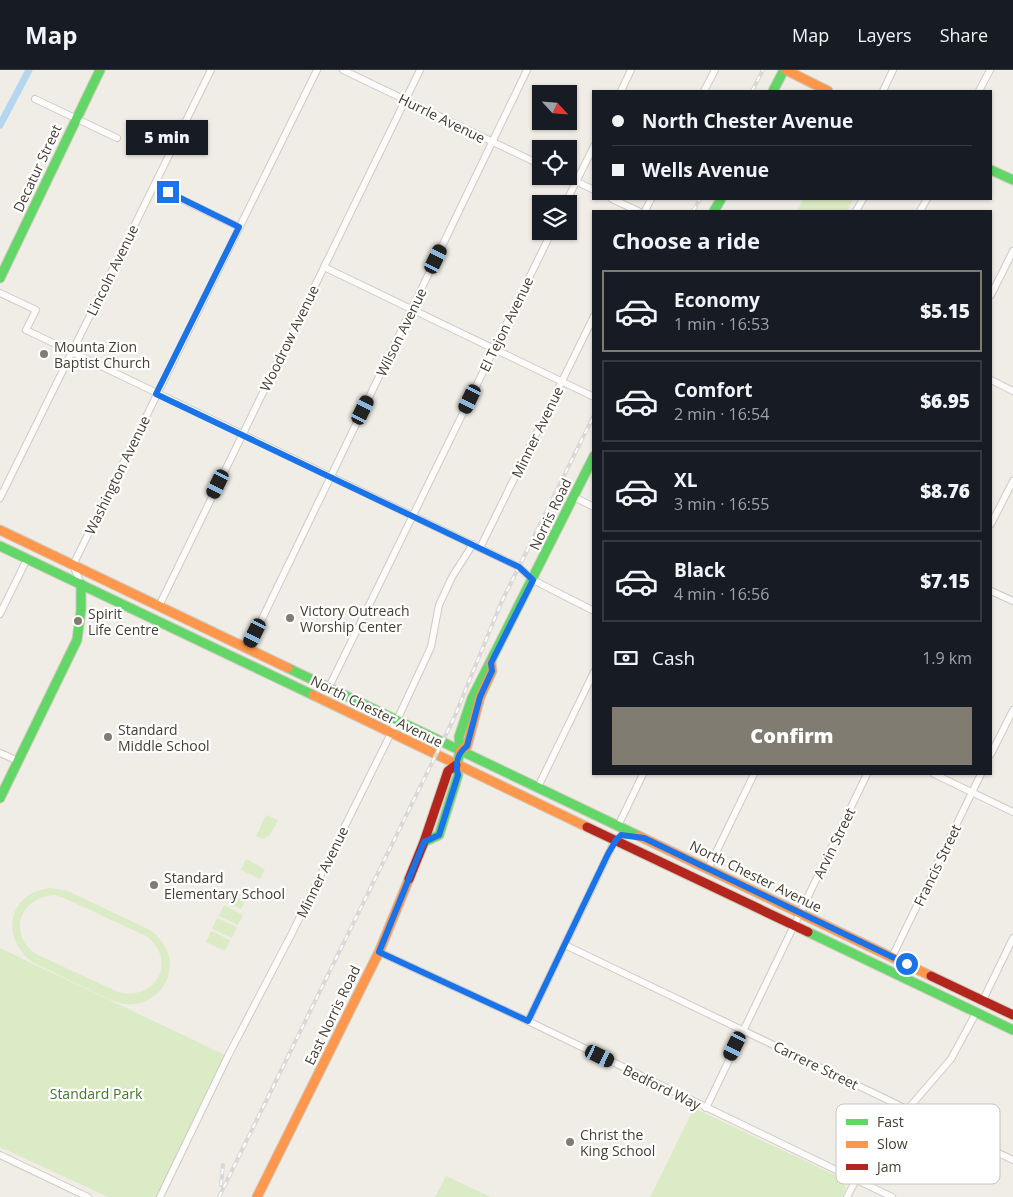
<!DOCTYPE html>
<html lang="en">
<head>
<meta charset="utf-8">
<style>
	body { margin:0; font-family:"Open Sans",sans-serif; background:#20242c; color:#f1f3f6; height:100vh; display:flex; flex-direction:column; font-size:19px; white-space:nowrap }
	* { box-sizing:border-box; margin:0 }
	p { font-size:16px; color:#9ea1a6 }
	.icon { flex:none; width:28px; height:28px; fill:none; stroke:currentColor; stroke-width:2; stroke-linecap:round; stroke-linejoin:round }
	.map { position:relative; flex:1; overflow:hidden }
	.drawer { position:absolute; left:592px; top:140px; width:400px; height:565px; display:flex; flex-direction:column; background:#171b24; border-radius:0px; box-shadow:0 1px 4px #0004 }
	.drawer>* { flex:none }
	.guide { position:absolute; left:592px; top:20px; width:400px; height:110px; border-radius:0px; box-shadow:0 1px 4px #0004; display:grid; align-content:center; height:110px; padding:0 20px; background:#171b24 }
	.needle { width:32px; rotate:116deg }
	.buttons { position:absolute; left:532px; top:15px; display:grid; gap:10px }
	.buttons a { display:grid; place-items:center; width:45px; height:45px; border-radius:0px; background:#171b24; box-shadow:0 1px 4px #0004; font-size:25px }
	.end { position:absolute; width:22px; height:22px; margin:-11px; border:6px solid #1a73e8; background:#fff; box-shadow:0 0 0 2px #fff }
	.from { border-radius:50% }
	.bubble { position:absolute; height:35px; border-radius:0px; background:#171b24; box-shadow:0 1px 4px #0004; font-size:16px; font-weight:800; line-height:35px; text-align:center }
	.car { position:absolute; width:15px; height:30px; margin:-15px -8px; border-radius:6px; box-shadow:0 0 4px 1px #0007; background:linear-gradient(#222 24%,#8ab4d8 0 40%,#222 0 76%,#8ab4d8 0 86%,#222 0) }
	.guide b { display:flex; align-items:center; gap:18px; height:48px; font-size:19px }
	.guide b+b { border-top:1px solid #363941 }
	.guide i { width:12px; height:12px; background:#f1f3f6 }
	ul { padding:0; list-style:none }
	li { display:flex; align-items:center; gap:15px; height:82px; margin:0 10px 8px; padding:0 10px; border:2px solid #363941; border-radius:0px }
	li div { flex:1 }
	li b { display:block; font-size:19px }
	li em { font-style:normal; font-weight:800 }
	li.active { border-color:#817c72 }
	li>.icon { width:45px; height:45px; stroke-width:1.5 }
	h2 { padding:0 20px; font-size:22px; line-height:60px }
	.pay { display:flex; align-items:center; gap:12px; height:55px; padding:0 20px; font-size:19px }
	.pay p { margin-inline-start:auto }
	.button { display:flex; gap:10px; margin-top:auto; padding:10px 20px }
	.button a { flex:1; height:58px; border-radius:0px; background:#817c72; color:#fff; font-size:20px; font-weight:800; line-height:58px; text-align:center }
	header { display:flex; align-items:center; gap:30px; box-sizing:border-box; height:70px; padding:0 25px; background:#171b24; border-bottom:1px solid #363941 }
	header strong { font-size:24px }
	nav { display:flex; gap:28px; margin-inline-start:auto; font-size:18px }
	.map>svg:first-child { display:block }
</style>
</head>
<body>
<header>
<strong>Map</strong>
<nav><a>Map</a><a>Layers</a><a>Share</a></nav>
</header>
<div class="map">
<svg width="1013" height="1127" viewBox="0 0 1013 1127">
	<rect width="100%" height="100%" fill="#f0ede6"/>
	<g fill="#dbebc5" fill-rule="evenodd">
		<path d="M803,129H853L847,141H797Z"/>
		<path d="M266,745L278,750L270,765L263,769L256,766Z"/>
		<path d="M246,789L265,799L260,809L241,800Z"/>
		<path d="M50,818L68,821L150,860C163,870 173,884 169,902C165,923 145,937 124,934C113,932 102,926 92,921C73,912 53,902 34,893C0,869 7,823 50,818ZM55,825L64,828L146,866C178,890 157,932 118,922L36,884C7,863 20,827 55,825Z"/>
		<path d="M230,824L245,831L241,839L226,831Z"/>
		<path d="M224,835L243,845L238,855L219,846Z"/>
		<path d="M217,848L237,857L232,868L212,859Z"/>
		<path d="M211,861L230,870L225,881L206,872Z"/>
		<path d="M0,878L225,985L161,1127H108L0,1077Z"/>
		<path d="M694,1038L843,1109L846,1119L842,1127H650Z"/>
		<path d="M446,1106L491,1127H435Z"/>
	</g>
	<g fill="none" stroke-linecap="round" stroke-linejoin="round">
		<path stroke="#b5d6ef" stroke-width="7" d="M0,55L29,0"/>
		<g stroke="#cdcbc4" stroke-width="8">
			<g id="street">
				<path d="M343,0L541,95"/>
				<path d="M621,21L631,0"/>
				<path d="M704,21L715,0"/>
				<path d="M883,21L893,0"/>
				<path d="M979,21L990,0"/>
				<path d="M35,29L117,68"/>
				<path d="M565,106L594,120"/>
				<path d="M154,116L239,157"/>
				<path d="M612,129L638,141"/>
				<path d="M565,134L594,76"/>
				<path d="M645,141L651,129"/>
				<path d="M856,141L863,129"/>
				<path d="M920,141L927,129"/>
				<path d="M324,197L594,327"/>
				<path d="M0,223L36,240L26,260L519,497L533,510L594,541"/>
				<path d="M991,225L1013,181"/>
				<path d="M991,310L1013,321"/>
				<path d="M574,427L594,437"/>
				<path d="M0,428L211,0"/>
				<path d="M991,454L1013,411"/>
				<path d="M480,478L594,246"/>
				<path d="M81,514L73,495L317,0"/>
				<path d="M991,521L1013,531"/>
				<path d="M159,536L420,0"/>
				<path d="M0,544L27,489"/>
				<path d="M248,578L527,0"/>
				<path d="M329,617L552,161"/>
				<path d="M0,683L18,691"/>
				<path d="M991,684L1013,640"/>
				<path d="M934,704L1013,742"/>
				<path d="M538,717L594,602"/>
				<path d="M618,756L643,704"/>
				<path d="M708,799L754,704"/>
				<path d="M565,875L1013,1090"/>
				<path d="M379,882L528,951L892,1127"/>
				<path d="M892,887L981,704"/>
				<path d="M983,930L1013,868"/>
				<path d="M528,951L615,770"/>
				<path d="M706,1038L867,704"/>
				<path d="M0,1085L88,1127"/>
				<path d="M160,1127L228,986L291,865L391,663L431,577L439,535L452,507L473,474"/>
				<path d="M847,1127L870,1083L951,989L976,943"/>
			</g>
		</g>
		<g stroke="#cfcabd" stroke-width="11">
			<g id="fast">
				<path d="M773,21L784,0"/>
				<path d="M991,100L1013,110"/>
				<path d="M714,141L721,129"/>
				<path d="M0,208L100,0"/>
				<path d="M0,476L313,625"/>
				<path d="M288,598L639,766"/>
				<path d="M0,728L77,570L81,540V514"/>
				<path d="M424,772L439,765L458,705L457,696L460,680L459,667L472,628L594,386"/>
				<path d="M808,862L1013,960"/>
			</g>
		</g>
		<g stroke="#cfcabd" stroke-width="11">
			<g id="slow">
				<path d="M786,0L828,21"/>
				<path d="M0,460L288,598"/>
				<path d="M313,625L587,757"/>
				<path d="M460,681L467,676L480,627L492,601L491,593"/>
				<path d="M639,766L931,906"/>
				<path d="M257,1127L379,882L409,809"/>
			</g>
		</g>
		<g stroke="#cfcabd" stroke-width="11">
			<g id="jam">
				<path d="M587,757L808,862"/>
				<path d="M409,809L424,772L448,701L456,695"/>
				<path d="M931,906L1013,945"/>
			</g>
		</g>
		<use href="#street" stroke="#fdfcfb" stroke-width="6"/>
		<use href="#fast" stroke="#63d668" stroke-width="9"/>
		<use href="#slow" stroke="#ff974d" stroke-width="9"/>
		<use href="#jam" stroke="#b3261e" stroke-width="9"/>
		<g stroke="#d8d8d7" stroke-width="4">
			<g id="rail">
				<path d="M752,21L763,0"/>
				<path d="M693,141L700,129"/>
				<path d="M221,1115L223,1095"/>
				<path d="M219,1127L454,648L502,531L594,345"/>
			</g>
		</g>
		<use href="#rail" stroke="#fff" stroke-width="2" stroke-dasharray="5.5" stroke-linecap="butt"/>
	</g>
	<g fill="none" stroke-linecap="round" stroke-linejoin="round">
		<path stroke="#1a73e8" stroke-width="6" d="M168,122L239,157L156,324L519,497L533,510L491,593L492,601L480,627L467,676C457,684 455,693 458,705L439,765L424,772L379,882L528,951L608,784L616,770L621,765L644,768L907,894"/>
	</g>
	<g fill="#817c72" stroke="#fff" stroke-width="2">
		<circle cx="44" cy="284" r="5"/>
		<circle cx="290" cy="548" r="5"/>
		<circle cx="78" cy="551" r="5"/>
		<circle cx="108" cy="667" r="5"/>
		<circle cx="154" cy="815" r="5"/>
		<circle cx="570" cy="1072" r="5"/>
	</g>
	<g text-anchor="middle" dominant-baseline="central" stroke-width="4.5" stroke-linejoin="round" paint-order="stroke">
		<g font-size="14" fill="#453f33" stroke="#fff">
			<text transform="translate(442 48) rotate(26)">Hurrle Avenue</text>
			<text transform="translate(37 98) rotate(-65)">Decatur Street</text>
			<text transform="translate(112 200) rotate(-64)">Lincoln Avenue</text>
			<text transform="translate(506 254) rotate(-64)">El Tejon Avenue</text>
			<text transform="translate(401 262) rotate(-64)">Wilson Avenue</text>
			<text transform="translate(289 268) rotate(-64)">Woodrow Avenue</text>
			<text transform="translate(537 362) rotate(-64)">Minner Avenue</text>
			<text transform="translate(117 405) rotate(-64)">Washington Avenue</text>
			<text transform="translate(550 444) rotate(-64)">Norris Road</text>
			<text transform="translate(377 641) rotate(26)">North Chester Avenue</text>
			<text transform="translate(834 773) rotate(-64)">Arvin Street</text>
			<text transform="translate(937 795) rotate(-64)">Francis Street</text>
			<text transform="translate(322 802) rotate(-64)">Minner Avenue</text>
			<text transform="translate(756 806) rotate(26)">North Chester Avenue</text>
			<text transform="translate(332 945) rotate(-64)">East Norris Road</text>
			<text transform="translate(816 995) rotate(26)">Carrere Street</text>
			<text transform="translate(662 1017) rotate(26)">Bedford Way</text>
		</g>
		<g font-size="14" fill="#453f33" stroke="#fff" text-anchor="start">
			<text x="54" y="276">Mounta Zion<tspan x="54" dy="16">Baptist Church</tspan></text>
			<text x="300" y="540">Victory Outreach<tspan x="300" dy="16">Worship Center</tspan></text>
			<text x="88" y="543">Spirit<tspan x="88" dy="16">Life Centre</tspan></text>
			<text x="118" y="659">Standard<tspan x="118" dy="16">Middle School</tspan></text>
			<text x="164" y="807">Standard<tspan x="164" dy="16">Elementary School</tspan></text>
			<text x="580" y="1064">Christ the<tspan x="580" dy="16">King School</tspan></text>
		</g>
		<g font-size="14" fill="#417825" stroke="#fff">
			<text x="96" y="1023">Standard Park</text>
		</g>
	</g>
	<rect x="836" y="1034" width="164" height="80" rx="8" fill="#fff" stroke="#c7c5c2" stroke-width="1"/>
	<rect x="846" y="1049" width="22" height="6" fill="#63d668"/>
	<rect x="846" y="1071" width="22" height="7" fill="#ff974d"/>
	<rect x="846" y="1094" width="22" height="6" fill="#b3261e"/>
	<g font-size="14" fill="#453f33">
		<text x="877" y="1057">Fast</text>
		<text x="877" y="1079">Slow</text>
		<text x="877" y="1102">Jam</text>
	</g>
</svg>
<div class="buttons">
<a><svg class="needle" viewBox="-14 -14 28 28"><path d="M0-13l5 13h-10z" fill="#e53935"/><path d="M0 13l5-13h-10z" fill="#9ea1a6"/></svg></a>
<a><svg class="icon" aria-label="locate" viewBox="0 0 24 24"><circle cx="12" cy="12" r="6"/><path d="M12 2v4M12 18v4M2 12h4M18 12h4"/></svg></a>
<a><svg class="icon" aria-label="layers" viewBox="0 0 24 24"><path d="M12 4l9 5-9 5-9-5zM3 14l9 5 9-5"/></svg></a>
</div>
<i class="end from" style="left:907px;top:894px"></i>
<i class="end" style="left:168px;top:122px"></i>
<div class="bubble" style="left:126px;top:50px;width:82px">5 min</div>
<i class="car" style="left:436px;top:189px;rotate:26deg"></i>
<i class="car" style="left:470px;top:329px;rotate:206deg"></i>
<i class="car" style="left:363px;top:340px;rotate:26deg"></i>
<i class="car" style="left:218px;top:414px;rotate:206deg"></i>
<i class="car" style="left:255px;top:563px;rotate:206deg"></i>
<i class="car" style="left:735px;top:976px;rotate:206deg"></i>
<i class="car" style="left:600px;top:986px;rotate:116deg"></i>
<div class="guide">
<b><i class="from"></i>North Chester Avenue</b>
<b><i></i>Wells Avenue</b>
</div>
<section class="drawer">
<h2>Choose a ride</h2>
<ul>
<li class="active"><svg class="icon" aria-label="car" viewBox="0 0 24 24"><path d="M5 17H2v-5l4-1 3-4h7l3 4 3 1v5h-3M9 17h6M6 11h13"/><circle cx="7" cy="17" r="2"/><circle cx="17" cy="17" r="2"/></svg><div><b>Economy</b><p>1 min · 16:53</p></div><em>$5.15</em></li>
<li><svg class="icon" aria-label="car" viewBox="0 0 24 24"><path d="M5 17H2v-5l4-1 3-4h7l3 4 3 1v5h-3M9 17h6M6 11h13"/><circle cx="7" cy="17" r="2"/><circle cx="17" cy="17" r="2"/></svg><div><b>Comfort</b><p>2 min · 16:54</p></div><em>$6.95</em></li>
<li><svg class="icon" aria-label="car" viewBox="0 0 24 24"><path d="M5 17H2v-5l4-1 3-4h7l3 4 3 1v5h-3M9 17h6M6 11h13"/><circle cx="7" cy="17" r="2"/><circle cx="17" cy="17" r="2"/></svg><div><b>XL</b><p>3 min · 16:55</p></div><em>$8.76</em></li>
<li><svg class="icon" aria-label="car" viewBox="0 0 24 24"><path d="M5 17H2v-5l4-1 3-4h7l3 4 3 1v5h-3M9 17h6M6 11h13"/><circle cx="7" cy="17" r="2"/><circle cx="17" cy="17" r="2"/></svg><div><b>Black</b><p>4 min · 16:56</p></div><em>$7.15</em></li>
</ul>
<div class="pay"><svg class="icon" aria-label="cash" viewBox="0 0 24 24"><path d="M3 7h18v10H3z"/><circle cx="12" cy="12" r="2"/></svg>Cash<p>1.9 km</p></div>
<div class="button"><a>Confirm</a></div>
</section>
</div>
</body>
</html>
